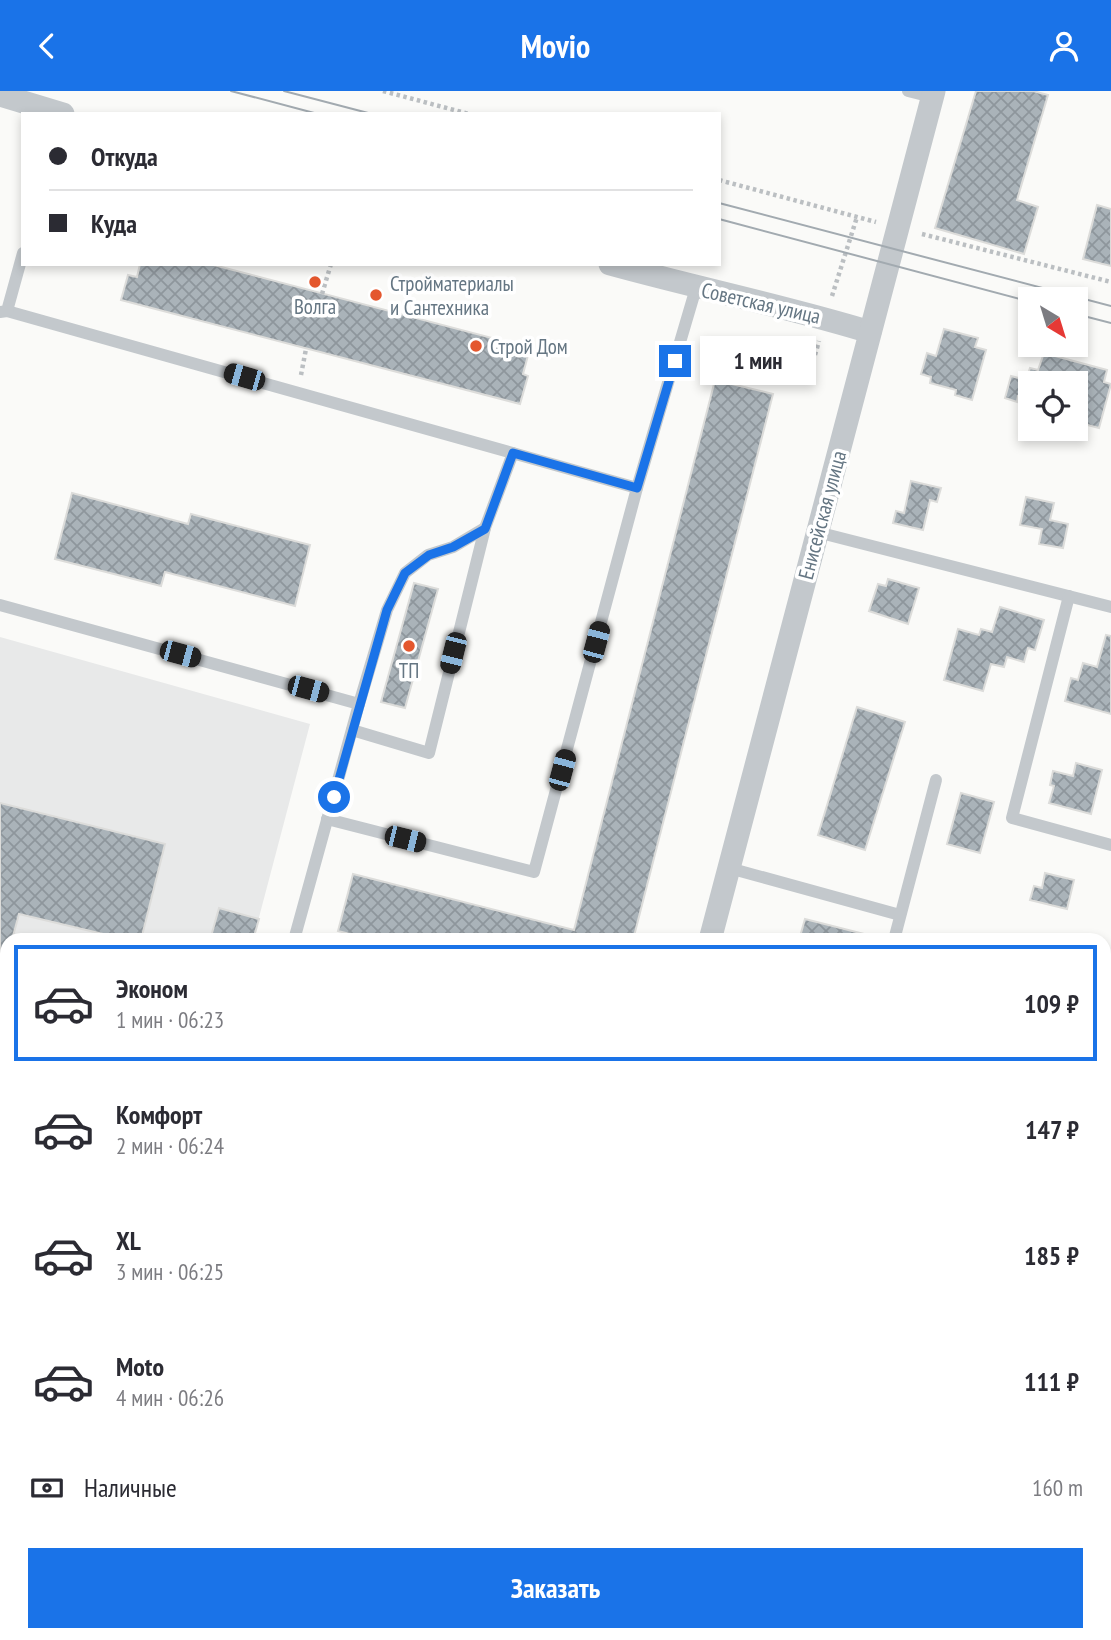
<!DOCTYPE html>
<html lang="ru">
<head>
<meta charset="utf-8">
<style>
	body { margin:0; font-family:"PT Sans Narrow",sans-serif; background:#f7f7f7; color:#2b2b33; height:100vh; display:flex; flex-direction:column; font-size:26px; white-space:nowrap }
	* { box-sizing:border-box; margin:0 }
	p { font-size:23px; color:#7c7c81 }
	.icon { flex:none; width:38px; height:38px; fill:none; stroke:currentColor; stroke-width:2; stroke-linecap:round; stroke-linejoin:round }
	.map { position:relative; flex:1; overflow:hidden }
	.side { position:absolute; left:0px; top:842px; width:1111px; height:709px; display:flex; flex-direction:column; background:#fff; border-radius:21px 21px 0 0; box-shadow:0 4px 10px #0003 }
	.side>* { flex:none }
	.guide { position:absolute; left:21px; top:21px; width:700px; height:154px; border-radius:0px; box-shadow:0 4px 10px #0003; display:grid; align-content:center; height:154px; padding:0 28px; background:#fff }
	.needle { width:46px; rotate:142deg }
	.tools { position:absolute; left:1018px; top:196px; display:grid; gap:14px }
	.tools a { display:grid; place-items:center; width:70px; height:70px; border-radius:0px; background:#fff; box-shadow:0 4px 10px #0003; font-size:35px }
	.end { position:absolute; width:32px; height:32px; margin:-16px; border:9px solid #1a73e8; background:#fff; box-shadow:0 0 0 4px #fff }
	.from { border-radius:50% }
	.bubble { position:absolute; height:49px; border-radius:0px; background:#fff; box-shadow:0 4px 10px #0003; font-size:23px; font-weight:700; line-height:49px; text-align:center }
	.car { position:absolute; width:21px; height:42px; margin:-21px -10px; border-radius:9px; box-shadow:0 0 5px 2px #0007; background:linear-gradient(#222 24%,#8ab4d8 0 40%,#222 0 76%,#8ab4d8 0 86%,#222 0) }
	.guide b { display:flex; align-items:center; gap:24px; height:66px; font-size:26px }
	.guide b+b { border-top:2px solid #e1e1e2 }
	.guide i { width:18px; height:18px; background:#2b2b33 }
	ul { padding:12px 0 0; list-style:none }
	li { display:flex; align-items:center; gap:21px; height:116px; margin:0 14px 10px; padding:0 14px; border:4px solid transparent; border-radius:0px }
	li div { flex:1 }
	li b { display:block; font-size:26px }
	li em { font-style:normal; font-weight:700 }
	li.selected { border-color:#1a73e8 }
	li>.icon { width:63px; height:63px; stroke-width:1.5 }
	.pay { display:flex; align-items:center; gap:18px; height:77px; padding:0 28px; font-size:26px }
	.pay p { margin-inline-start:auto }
	.cta { display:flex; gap:14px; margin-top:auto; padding:14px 28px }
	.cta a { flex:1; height:80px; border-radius:0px; background:#1a73e8; color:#fff; font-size:28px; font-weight:700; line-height:80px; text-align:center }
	header { display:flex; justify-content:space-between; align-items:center; height:91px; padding:0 28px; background:#1a73e8; color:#fff; font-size:32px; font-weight:700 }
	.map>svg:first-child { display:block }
</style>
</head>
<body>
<header><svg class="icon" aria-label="back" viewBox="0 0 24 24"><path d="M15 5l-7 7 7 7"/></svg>Movio<svg class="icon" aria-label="person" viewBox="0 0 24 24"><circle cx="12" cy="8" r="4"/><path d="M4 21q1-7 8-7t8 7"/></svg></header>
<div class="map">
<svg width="1111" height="1549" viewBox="0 0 1111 1549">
	<defs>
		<pattern id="forest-crowns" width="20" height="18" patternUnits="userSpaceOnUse" patternTransform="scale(1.75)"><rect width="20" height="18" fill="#dadfd7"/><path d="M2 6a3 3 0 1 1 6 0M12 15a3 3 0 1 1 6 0" fill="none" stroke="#b4b9b4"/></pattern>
		<pattern id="building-cross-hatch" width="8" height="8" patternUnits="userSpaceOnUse" patternTransform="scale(1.75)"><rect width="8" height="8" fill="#aab3b9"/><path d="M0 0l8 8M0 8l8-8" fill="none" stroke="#8e969c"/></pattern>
	</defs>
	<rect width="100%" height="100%" fill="#fafaf8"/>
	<path fill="#e8e9e9" d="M0,546L310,633L253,849H7V1290L0,1288Z"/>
	<path fill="url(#forest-crowns)" d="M1104,1465L1111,1467V1549H821L822,1544H1104Z"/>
	<path fill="#dadfd7" d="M0,1147L7,1148V1233L0,1231Z"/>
	<g fill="url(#building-cross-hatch)" stroke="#dcdcda" stroke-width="2">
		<path d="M976,0H1033L1048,4L1017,109L1038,116L1024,163L935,137Z"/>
		<path d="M1097,114L1111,118V175L1083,168Z"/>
		<path d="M140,173H210L530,257L523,283L528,285L520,313L121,209L128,184L137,186Z"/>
		<path d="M944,238L978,247L975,256L986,259L972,309L955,304L956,299L930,292L931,286L921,283L927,262L936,265Z"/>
		<path d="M1044,262L1107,279L1104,291L1111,293L1099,337L1076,331V292H1031V327L1023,325L1028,307L1018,305L1017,311L1005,307L1011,285L1026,289L1030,277L1038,279Z"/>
		<path d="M715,289L773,303L633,849H373L338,840L353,783L574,839Z"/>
		<path d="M911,390L941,397L937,411L930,409L923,439L893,432L896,420L904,422Z"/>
		<path d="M72,402L188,433L191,423L310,454L295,515L165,481L161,495L55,468Z"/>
		<path d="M1026,406L1054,412L1050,429L1068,433L1063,457L1039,453L1042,438L1020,434Z"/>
		<path d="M888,488L919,497L908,533L869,520L878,493L886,495Z"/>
		<path d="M414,492L438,498L405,617L381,611Z"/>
		<path d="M1000,516L1044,529L1035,559L1028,557L1024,571L1007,566L1004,576L991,573L983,600L944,589L958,538L979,544L981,538L992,541Z"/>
		<path d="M1106,544L1111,545V623L1065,610L1071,587L1078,589L1083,572L1097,576Z"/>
		<path d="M857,616L905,631L865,759L818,744Z"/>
		<path d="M1076,672L1102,679L1091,723L1049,712L1054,695L1050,694L1053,680L1073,685Z"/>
		<path d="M961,702L994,711L980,762L947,753Z"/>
		<path d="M0,712L165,753L141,849H101L103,843L19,823L12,849H7V870L0,898Z"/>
		<path d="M1045,782L1074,789L1067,818L1030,809L1034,795L1042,797Z"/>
		<path d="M219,817L259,828L253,849H210Z"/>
		<path d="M805,828L864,843L862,849H799Z"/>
		<path d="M0,943L7,945V998L0,997Z"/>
		<path d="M0,1337L7,1338V1420L0,1419Z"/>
		<path d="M9,1544H42L48,1545L47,1549H8Z"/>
		<path d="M383,1544H437L436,1549H386L381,1548Z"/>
		<path d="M650,1544H689L680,1549H653Z"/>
	</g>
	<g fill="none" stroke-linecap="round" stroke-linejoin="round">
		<g stroke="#b3babf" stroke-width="35">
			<path id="secondary" d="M1104,1270L1111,1272"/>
		</g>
		<g stroke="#bbbfc2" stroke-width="4.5" stroke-dasharray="3.5 3.5" stroke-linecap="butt">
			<path d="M383,0L469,23"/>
			<path d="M719,89L876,131"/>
			<path d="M922,143L1111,191"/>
			<path d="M322,203L331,173"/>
			<path d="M832,205L857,126"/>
			<path d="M815,264L819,250"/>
			<path d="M301,284L306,258"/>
		</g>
		<g stroke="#c3c8cc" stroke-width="12">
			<path d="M908,0L932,6"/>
			<path d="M7,220L637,397"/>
			<path d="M0,221L7,220L23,162"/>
			<path d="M817,441L1111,516"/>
			<path d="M1069,505L1012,727L1111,754"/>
			<path d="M0,514L359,613L294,849"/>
			<path d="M359,613L387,519L405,482L428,464L453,456L485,437"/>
			<path d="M352,639L429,662L485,437L513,362"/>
			<path d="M327,728L534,781L637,397L696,197"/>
			<path d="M729,777L900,824"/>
			<path d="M894,849L936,689"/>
			<path d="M1104,996L1111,984"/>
			<path d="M100,1549L102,1544"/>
			<path d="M330,1549L332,1544"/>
		</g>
		<g stroke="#c3c8cc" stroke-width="23">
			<path d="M0,4L63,23"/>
			<path d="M610,173C697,197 785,215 870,241"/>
			<path d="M710,849L934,0"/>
			<path d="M0,1489L7,1490"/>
			<path d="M276,1544L293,1549"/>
			<path d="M525,1549L527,1544"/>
		</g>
		<use href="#secondary" stroke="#fff" stroke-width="32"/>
		<g stroke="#a2aab0" stroke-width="2">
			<path d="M231,0L318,23"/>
			<path d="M284,0L372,23"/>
			<path d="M719,112L1111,215"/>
			<path d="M719,128L1031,211"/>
			<path d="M1076,223L1111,232"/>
		</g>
	</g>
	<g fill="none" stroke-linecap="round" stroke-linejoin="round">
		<path stroke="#1a73e8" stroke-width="9" d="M334,706L387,519L405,482L429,464L453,456L485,438L513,362L637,397L675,270"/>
	</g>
	<g fill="#e4572e" stroke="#fff" stroke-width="2.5">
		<circle cx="315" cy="191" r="7"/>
		<circle cx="376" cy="204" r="7"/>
		<circle cx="476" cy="255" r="7"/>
		<circle cx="409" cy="555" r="7"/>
	</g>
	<g text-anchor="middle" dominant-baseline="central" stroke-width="7" stroke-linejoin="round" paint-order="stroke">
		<g font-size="21" fill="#657683" stroke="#fff" text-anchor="start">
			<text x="390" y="192">Стройматериалы<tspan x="390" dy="24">и Сантехника</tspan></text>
			<text x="315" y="215" text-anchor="middle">Волга</text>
			<text x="490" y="255">Строй Дом</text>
			<text x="409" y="579" text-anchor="middle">ТП</text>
		</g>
		<g font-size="21" fill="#657683" stroke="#fff">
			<text transform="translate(761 212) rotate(13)">Советская улица</text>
			<text transform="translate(822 424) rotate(-75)">Енисейская улица</text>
		</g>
	</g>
</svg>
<div class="tools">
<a><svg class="needle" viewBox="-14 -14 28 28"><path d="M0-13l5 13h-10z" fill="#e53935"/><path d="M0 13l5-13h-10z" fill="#7c7c81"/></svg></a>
<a><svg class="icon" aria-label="locate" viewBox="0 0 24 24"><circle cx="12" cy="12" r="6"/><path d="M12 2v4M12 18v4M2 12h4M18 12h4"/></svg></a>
</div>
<i class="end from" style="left:334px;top:706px"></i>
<i class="end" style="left:675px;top:270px"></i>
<div class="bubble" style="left:700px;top:245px;width:116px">1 мин</div>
<i class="car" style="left:244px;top:286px;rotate:286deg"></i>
<i class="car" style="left:596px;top:551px;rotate:15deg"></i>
<i class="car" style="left:453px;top:562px;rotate:194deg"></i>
<i class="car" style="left:180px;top:563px;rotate:105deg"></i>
<i class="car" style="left:308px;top:598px;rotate:105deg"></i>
<i class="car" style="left:562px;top:679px;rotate:15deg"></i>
<i class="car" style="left:405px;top:748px;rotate:104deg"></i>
<div class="guide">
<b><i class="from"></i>Откуда</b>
<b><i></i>Куда</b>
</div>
<section class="side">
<ul>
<li class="selected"><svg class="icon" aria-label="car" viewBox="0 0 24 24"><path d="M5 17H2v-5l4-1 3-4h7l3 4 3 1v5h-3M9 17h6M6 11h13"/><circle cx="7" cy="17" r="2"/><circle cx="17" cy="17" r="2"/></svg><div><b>Эконом</b><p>1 мин · 06:23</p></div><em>109 ₽</em></li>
<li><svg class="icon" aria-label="car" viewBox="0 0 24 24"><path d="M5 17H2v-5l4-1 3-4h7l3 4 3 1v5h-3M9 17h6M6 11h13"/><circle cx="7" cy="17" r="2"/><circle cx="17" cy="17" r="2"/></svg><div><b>Комфорт</b><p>2 мин · 06:24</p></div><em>147 ₽</em></li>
<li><svg class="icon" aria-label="car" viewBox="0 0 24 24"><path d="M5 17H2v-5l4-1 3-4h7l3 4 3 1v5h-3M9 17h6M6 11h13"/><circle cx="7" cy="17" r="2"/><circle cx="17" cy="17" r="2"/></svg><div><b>XL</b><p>3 мин · 06:25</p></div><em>185 ₽</em></li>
<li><svg class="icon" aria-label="car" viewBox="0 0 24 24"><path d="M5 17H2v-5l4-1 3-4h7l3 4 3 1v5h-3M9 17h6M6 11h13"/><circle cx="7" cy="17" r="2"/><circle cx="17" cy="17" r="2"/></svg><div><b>Moto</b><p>4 мин · 06:26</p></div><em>111 ₽</em></li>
</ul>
<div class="pay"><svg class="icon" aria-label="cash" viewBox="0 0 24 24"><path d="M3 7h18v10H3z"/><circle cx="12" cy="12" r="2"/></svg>Наличные<p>160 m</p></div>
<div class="cta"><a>Заказать</a></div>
</section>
</div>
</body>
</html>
